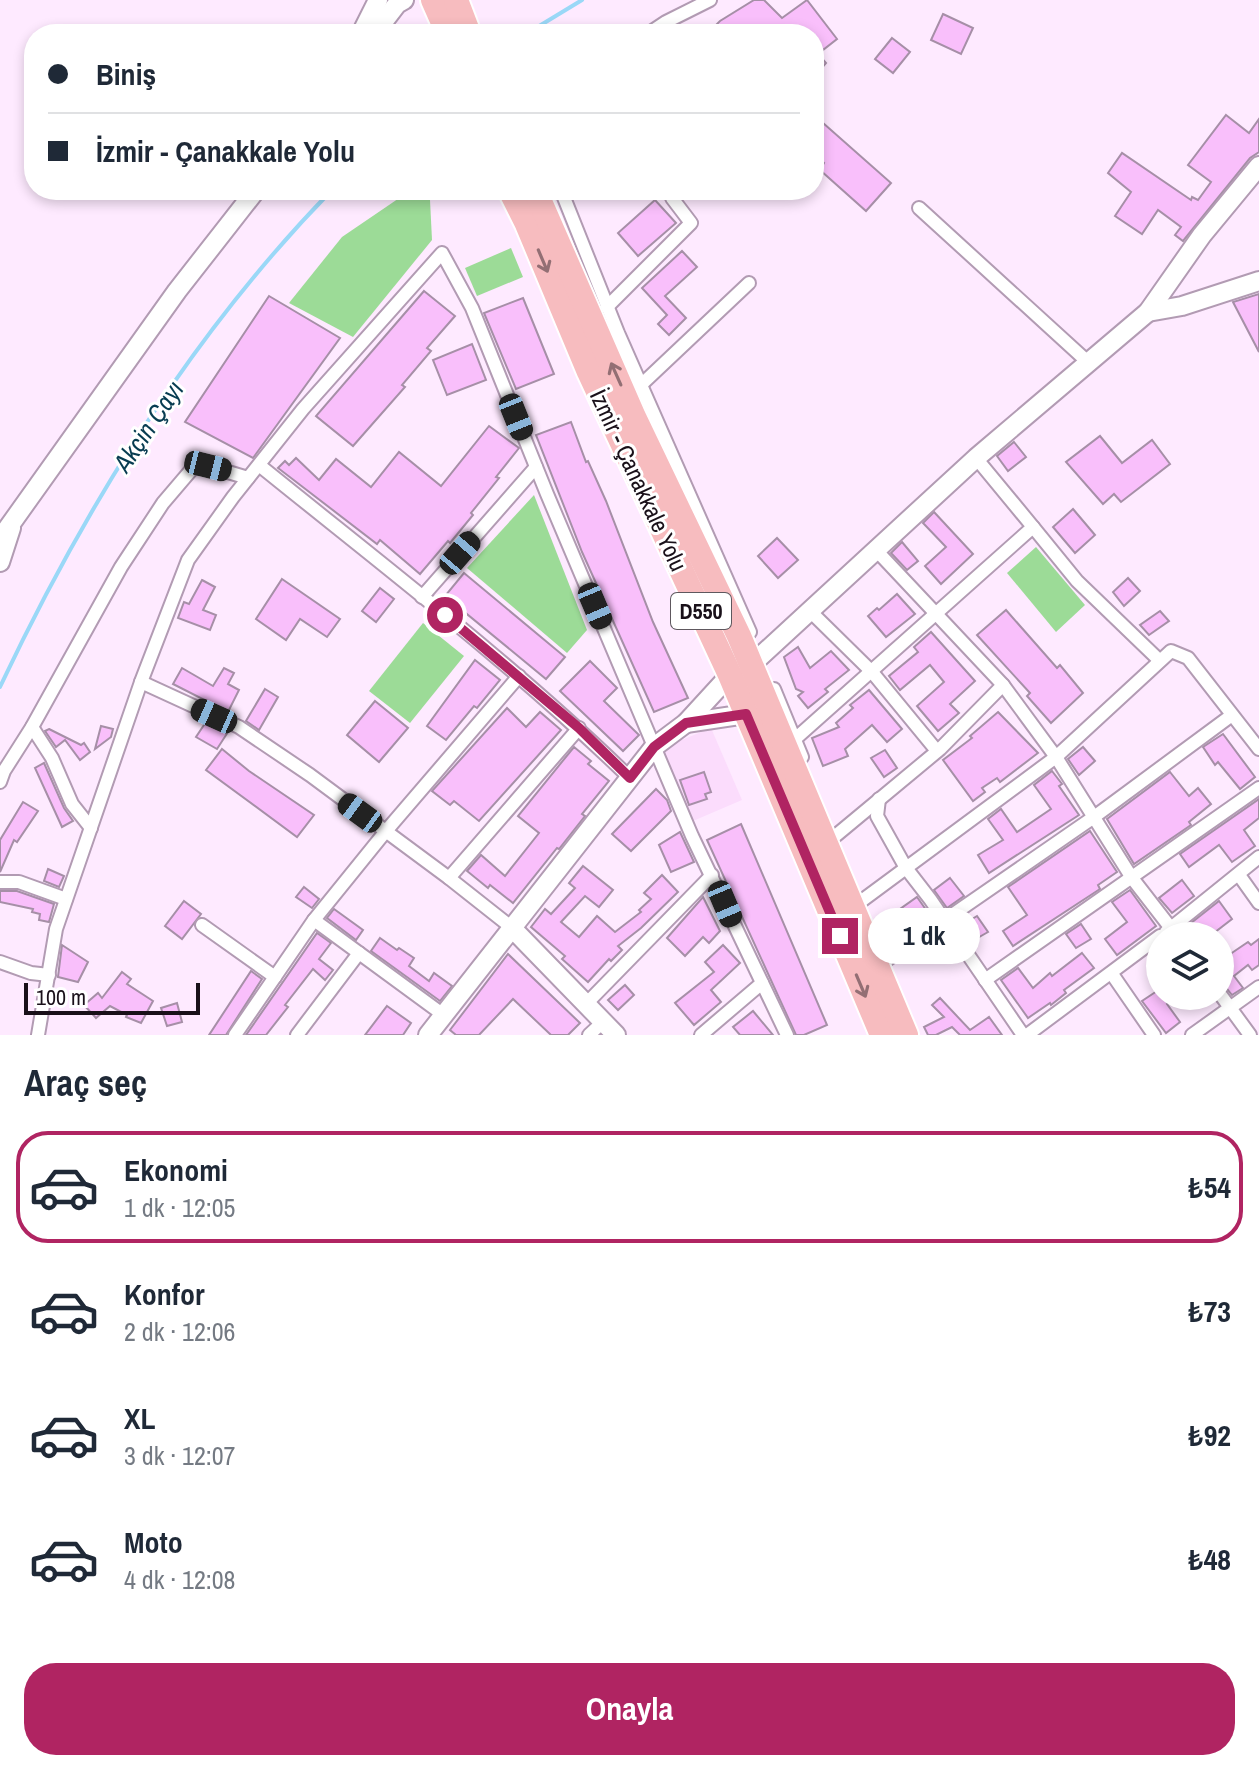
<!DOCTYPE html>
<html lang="tr">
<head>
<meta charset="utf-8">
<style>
	body { margin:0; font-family:"Archivo Narrow",sans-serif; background:#f2f2f3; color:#1f2937; height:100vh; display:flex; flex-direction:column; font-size:30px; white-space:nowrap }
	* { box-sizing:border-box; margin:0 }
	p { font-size:26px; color:#747a83 }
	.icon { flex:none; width:44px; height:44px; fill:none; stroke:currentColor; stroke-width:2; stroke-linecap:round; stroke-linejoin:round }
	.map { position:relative; height:1035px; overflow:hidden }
	.details { display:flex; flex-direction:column; background:#fff; flex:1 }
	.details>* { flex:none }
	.banner { position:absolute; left:24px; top:24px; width:800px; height:176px; border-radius:32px; box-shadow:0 4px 12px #0003; display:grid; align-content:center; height:176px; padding:0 24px; background:#fff }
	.fabs { position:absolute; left:1146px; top:922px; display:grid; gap:16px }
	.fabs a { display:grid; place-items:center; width:88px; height:88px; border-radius:50%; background:#fff; box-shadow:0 4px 12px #0003; font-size:40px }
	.scale { position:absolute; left:24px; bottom:20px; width:176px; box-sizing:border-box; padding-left:8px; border:4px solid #191019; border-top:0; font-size:22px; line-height:28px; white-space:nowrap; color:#191019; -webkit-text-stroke:6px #fff; paint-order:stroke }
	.end { position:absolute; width:36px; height:36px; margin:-18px; border:10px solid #b02462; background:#fff; box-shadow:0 0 0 4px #fff }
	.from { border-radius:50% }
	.bubble { position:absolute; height:56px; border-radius:28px; background:#fff; box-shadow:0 4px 12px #0003; font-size:26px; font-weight:700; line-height:56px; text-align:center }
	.car { position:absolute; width:24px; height:48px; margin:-24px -12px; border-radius:10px; box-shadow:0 0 6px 2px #0007; background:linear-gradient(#222 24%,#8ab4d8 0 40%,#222 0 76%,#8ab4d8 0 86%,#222 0) }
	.banner b { display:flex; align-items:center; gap:28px; height:76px; font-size:30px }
	.banner b+b { border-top:2px solid #e0e1e3 }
	.banner i { width:20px; height:20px; background:#1f2937 }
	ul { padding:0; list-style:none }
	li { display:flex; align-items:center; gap:24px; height:112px; margin:0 16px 12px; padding:0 8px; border:4px solid transparent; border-radius:32px }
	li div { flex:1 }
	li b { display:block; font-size:30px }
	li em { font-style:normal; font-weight:700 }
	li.current { border-color:#b02462 }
	li>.icon { width:72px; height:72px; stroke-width:1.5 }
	h2 { padding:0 24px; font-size:36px; line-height:96px }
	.action { display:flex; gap:16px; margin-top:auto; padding:16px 24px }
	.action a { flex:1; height:92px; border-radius:32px; background:#b02462; color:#fff; font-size:32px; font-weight:700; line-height:92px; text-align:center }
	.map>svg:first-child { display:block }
</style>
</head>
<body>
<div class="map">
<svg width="1259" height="1035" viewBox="0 0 1259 1035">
	<rect width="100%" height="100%" fill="#feeaff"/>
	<path fill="#fbdcfc" d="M711,728L742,800L693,821L662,748Z"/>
	<g fill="#9cdb97">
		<path d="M411,190H424L430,200L432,240L353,337L289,303L342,237Z"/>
		<path d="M511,248L523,277L477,296L465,268Z"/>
		<path d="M534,495L587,630L567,653L467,568Z"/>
		<path d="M1036,547L1085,605L1056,632L1007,573Z"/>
		<path d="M423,623L464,656L410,723L369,691Z"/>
	</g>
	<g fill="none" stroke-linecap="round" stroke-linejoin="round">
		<g stroke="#9ad8f7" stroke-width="4">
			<path d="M526,34L582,0"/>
			<path d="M0,687C84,509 194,331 332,190"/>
		</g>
	</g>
	<g fill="#f9bffb" stroke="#a68fa7" stroke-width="2">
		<path d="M754,0H764L782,18L807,0L837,39L818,54L826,63L814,77V34H707L720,21Z"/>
		<path d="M943,14L973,28L961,54L931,40Z"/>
		<path d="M892,38L910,52L893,73L875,59Z"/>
		<path d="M814,115L891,183L866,211L820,170L824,163L814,153Z"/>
		<path d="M1226,115L1249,133L1259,119V152L1250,158L1183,241L1175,235L1181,227L1158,210L1142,234L1115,216L1131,192L1108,173L1122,153L1191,200L1192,197L1198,200L1211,182L1188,165Z"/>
		<path d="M655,200L676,223L638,256L618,233Z"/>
		<path d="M682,251L697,267L665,296L686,318L669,335L658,324L667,315L642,288Z"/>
		<path d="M424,291L455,316L427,348L431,351L402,385L405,387L353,446L316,416Z"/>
		<path d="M1259,294V352L1233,302Z"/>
		<path d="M269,296L340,338L253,458L185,422Z"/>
		<path d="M523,298L554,374L516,389L484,313Z"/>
		<path d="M472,344L486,380L447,395L433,360Z"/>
		<path d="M571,422L586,462L588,461L606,501L653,622L688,698L654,712L582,552L536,435Z"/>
		<path d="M489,426L519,448L496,477L499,478L471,513L473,515L450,543L448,541L420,574L380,540L377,544L278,468L285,461L289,465L296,458L319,480L336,459L371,487L399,452L441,486Z"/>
		<path d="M1100,436L1122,463L1152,440L1170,464L1121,502L1114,494L1103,504L1066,462Z"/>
		<path d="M1014,442L1026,457L1008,471L997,456Z"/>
		<path d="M1073,509L1095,535L1075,553L1053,527Z"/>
		<path d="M934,512L973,554L941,584L925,566L946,547L923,523Z"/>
		<path d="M777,538L798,560L778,578L758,556Z"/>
		<path d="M902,542L918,561L907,570L891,553Z"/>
		<path d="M464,573L565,657L546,679L445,596Z"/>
		<path d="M1128,578L1140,591L1124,606L1113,592Z"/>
		<path d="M282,579L340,619L327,637L300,619L286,640L256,619Z"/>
		<path d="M202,580L215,587L203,610L216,615L210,630L178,618L184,602L189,604Z"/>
		<path d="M380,588L394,599L376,622L362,611Z"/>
		<path d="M897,594L915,614L886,637L868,616L877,608L879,610Z"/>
		<path d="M1006,610L1057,668L1060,665L1083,693L1051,723L1027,696L1030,693L977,635Z"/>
		<path d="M1160,611L1169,621L1149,635L1140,625Z"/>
		<path d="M931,632L975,681L950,704L959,713L938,731L917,706L944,682L930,665L900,690L889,676L918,652L914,647Z"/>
		<path d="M798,647L810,668L831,651L849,670L825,689L828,692L808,708L798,696L803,692L796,689L784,657Z"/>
		<path d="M475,660L500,680L477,708L474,706L446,740L427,726Z"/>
		<path d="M590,661L617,688L604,701L639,735L623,751L560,691Z"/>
		<path d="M182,668L213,686L224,668L234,673L228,684L239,690L228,712L173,684Z"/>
		<path d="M265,689L278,697L259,730L246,721Z"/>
		<path d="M869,690L902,729L887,742L872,725L845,749L848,756L823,766L812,738L839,727L836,723L853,708L850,705Z"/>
		<path d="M375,701L408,728L379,762L347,735Z"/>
		<path d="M507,708L526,727L540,712L561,730L479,821L454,801L450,805L432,791Z"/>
		<path d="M998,712L1038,753L1000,782L997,778L982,788L985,792L973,801L943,760L972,738L970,736Z"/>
		<path d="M206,722L228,732L217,749L196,737Z"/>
		<path d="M101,726L113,729L111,737L95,749Z"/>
		<path d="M49,729L81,745L84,743L90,752L80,760L65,740L56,747L45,731Z"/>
		<path d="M1223,734L1255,777L1240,789L1218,762L1215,765L1203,747Z"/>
		<path d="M574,747L591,761L588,764L609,781L582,814L585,816L559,849L557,848L513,903L490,885L488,888L467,871L481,855L505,876L539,833L518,816Z"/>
		<path d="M1083,747L1095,761L1079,775L1068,759Z"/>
		<path d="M222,749L249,771L314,815L297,837L206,770Z"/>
		<path d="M885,750L897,768L884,777L871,758Z"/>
		<path d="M44,763L64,808L73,821L62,827L35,768Z"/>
		<path d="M1052,771L1062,784L1059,786L1079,815L989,873L978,855L1003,840L988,819L1001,809L1017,832L1051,809L1034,785Z"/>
		<path d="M704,772L711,792L705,794L707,799L689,805L680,780Z"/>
		<path d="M1170,772L1189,796L1198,788L1211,804L1189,822L1191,825L1134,864L1107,819Z"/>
		<path d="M656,789L667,800L671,811L631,851L612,834Z"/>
		<path d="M1259,799V818L1244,830L1255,846L1232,862L1219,845L1189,867L1180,854Z"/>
		<path d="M23,802L38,811L17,842L14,840L0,872V840Z"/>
		<path d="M741,824L827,1025L804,1035H796L707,840Z"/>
		<path d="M1090,831L1117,872L1098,885L1100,889L1013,946L1003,931L1027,915L1008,887Z"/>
		<path d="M680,832L694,862L671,872L659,845Z"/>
		<path d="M583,866L613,890L599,907L585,896L561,922L579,937L597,916L615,932L641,912L639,910L651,899L644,893L662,875L678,892L641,928L618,946L622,950L611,961L609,959L588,982L562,959L565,956L531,927L545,909L551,914L575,888L569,883Z"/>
		<path d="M48,869L64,876L59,887L44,881Z"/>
		<path d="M950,878L964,896L947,908L934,890Z"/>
		<path d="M1182,880L1194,896L1172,913L1159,898Z"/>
		<path d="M304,887L319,899L312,908L296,897Z"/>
		<path d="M1130,890L1156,926L1117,955L1105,939L1127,922L1112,902Z"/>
		<path d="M0,891H17L54,904L49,922L39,920L40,914L32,912L33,909L0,902Z"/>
		<path d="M703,897L720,931L709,943L703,937L685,956L667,938Z"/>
		<path d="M917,897L929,914L899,935L893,914Z"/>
		<path d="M184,901L201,914L182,939L165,926Z"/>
		<path d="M1219,901L1232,919L1210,936H1193L1186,927Z"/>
		<path d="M334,909L363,930L356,940L327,918Z"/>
		<path d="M977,916L988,932L974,940L964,924Z"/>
		<path d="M1081,924L1091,939L1076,948L1066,934Z"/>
		<path d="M317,933L331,943L319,959L333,970L325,980L313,969L285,1005L288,1007L266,1035H246Z"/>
		<path d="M380,938L397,950L399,948L414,958L409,966L429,981L434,973L452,986L440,1001L371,951Z"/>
		<path d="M1259,939V965L1252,970L1248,965L1234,976L1243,988L1232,995L1220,980V961L1248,942L1251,945Z"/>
		<path d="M62,945L88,962L78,982L58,977Z"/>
		<path d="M723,945L740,963L711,990L721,1002L694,1025L675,1003L714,972L705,962Z"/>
		<path d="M1082,953L1094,968L1064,990L1066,993L1051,1005L1050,1003L1028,1018L1001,980L1018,968L1033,988L1050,973L1052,976Z"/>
		<path d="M508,954L580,1023L568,1035H551L513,999L479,1035H456L450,1030Z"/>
		<path d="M251,971L262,979L226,1035H209Z"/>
		<path d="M122,972L131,979L127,984L153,1001L141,1023L126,1017L127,1015L110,1006L96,1018L84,1005L98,993L102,998Z"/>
		<path d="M625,985L634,995L618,1010L608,1000Z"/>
		<path d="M1160,989V996H1179L1167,1004L1180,1022L1166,1033L1142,1001Z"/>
		<path d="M940,998L970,1030L989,1017L1002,1035H960L952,1027L936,1035H928L924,1027L944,1017L932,1005Z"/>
		<path d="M177,1003L182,1022L167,1026L161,1008Z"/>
		<path d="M387,1006L411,1023L403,1035H365Z"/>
		<path d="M753,1011L773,1035H740L733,1027Z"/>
	</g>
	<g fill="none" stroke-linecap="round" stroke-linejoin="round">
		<g stroke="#b29bb3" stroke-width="16">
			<g id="street">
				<path d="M648,34L666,22L710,0"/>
				<path d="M561,190L618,333L750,632"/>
				<path d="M919,208L1090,364"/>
				<path d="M607,307L691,223L672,198"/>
				<path d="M642,384L749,283"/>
				<path d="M259,465C385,567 514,665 630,778"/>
				<path d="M1033,527L1077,581L1159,660"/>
				<path d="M876,550L1003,685L1056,757L1132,878L1177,936"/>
				<path d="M422,597L536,467"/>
				<path d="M811,612L872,672L937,751"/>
				<path d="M141,682L239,727L310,775L449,878L511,927"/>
				<path d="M774,689L802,757"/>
				<path d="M32,727L52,758L72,804L91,828"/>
				<path d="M795,739L1033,527L976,458"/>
				<path d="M0,782L4,771L32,727L121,567L163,503L192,469L208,466L248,478"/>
				<path d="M879,799L877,816L906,868L930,899L1023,1035"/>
				<path d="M834,837L940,749L1003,685"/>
				<path d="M1239,875L1259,903"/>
				<path d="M449,878L579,728"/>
				<path d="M0,882H19L66,899"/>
				<path d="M860,902L1056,757L1171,651L1188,658L1259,749"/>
				<path d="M314,920L445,1016"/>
				<path d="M202,925L275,977"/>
				<path d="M1166,932L1259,857"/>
				<path d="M880,953L884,962L1094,817L1232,715"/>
				<path d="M0,962L31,973L49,975"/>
				<path d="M1112,974L1154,1035"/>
				<path d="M985,980L1259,788"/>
				<path d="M1220,994L1250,1035"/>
				<path d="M587,1003L712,875"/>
				<path d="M38,1035L56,929L141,682L188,560L233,497L303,409L442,253L472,308L547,494L692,836L787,1035"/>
				<path d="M235,1035L314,920L386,831L519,676"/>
				<path d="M297,1035L359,953"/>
				<path d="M589,1035L603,1022"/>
				<path d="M701,1035L762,983"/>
				<path d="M1027,1035L1160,936"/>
				<path d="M1192,1035L1259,987"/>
			</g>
		</g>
		<g stroke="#b29bb3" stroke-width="22">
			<g id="secondary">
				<path d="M361,34L378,0"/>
				<path d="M374,34L397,4L404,0"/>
				<path d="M1148,312L1182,306L1259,281"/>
				<path d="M0,539L177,291L256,190"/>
				<path d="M0,562L11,528"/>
				<path d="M751,665L976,458L1148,312L1202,235L1259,166"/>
				<path d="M686,723L746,714"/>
				<path d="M511,927L616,1035"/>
				<path d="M428,1035L654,747L686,723L730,675"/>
			</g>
		</g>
		<g stroke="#fff" stroke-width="28">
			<g id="highway">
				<path d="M433,0L448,34"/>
				<path d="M456,0L469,34"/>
				<path d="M510,190L527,224L589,372L730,675L882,1035"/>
				<path d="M535,190L634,417L739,636L906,1035"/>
			</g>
		</g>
		<use href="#street" stroke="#fff" stroke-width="12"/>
		<use href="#secondary" stroke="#fff" stroke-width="18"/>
		<use href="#highway" stroke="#f7bcbf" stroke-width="24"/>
	</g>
	<defs><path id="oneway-shaft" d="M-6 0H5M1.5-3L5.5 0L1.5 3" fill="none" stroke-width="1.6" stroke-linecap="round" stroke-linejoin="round" transform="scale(2)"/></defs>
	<g stroke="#936f74">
		<use href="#oneway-shaft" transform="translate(543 261) rotate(67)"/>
		<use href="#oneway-shaft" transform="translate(616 374) rotate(-114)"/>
		<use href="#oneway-shaft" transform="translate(861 986) rotate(67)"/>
	</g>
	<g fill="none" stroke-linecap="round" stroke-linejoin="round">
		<path stroke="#b02462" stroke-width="10" d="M445,615L579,728L630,778L654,747L686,723L746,714L840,936"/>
	</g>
	<g text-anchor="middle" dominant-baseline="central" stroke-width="6" stroke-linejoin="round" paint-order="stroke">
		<rect fill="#fff" stroke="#5e585e" stroke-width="2" x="671" y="593" width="60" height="36" rx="6"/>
		<g font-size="22" font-weight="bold" fill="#191019">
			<text x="701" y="611">D550</text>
		</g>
		<g font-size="24" fill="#191019" stroke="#fff">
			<text transform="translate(639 480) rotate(65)">İzmir - Çanakkale Yolu</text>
		</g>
		<g font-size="26" font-style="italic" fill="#073c51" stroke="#fff">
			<text transform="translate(148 426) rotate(-56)">Akçin Çayı</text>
		</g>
	</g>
</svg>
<div class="fabs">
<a><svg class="icon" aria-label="layers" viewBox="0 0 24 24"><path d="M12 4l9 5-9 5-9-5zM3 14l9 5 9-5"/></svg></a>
</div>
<div class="scale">100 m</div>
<i class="end from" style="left:445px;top:615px"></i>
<i class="end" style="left:840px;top:936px"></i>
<div class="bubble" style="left:868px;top:908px;width:112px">1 dk</div>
<i class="car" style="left:516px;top:417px;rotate:158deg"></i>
<i class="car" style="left:208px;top:466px;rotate:104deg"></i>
<i class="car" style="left:460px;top:553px;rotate:41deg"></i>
<i class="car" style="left:595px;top:606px;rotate:157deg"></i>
<i class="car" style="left:214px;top:716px;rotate:294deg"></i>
<i class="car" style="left:360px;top:813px;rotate:306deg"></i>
<i class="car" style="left:725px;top:904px;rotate:157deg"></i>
<div class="banner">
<b><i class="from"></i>Biniş</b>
<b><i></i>İzmir - Çanakkale Yolu</b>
</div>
</div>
<section class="details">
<h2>Araç seç</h2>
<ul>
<li class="current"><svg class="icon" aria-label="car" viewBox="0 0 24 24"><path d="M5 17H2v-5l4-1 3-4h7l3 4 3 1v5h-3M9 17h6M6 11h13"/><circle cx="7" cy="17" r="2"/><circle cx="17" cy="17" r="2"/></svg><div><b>Ekonomi</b><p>1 dk · 12:05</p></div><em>₺54</em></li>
<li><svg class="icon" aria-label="car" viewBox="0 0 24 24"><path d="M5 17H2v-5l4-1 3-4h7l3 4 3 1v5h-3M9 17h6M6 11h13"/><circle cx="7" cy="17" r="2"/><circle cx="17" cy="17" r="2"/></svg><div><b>Konfor</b><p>2 dk · 12:06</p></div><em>₺73</em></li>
<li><svg class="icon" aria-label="car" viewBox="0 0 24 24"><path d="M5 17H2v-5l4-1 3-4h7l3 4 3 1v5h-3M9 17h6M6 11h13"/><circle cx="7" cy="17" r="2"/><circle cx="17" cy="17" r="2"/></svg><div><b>XL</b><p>3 dk · 12:07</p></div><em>₺92</em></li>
<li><svg class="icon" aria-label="car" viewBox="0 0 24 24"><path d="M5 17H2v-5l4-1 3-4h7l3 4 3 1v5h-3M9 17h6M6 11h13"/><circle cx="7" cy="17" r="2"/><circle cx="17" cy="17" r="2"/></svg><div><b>Moto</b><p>4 dk · 12:08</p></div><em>₺48</em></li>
</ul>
<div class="action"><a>Onayla</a></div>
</section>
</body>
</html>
